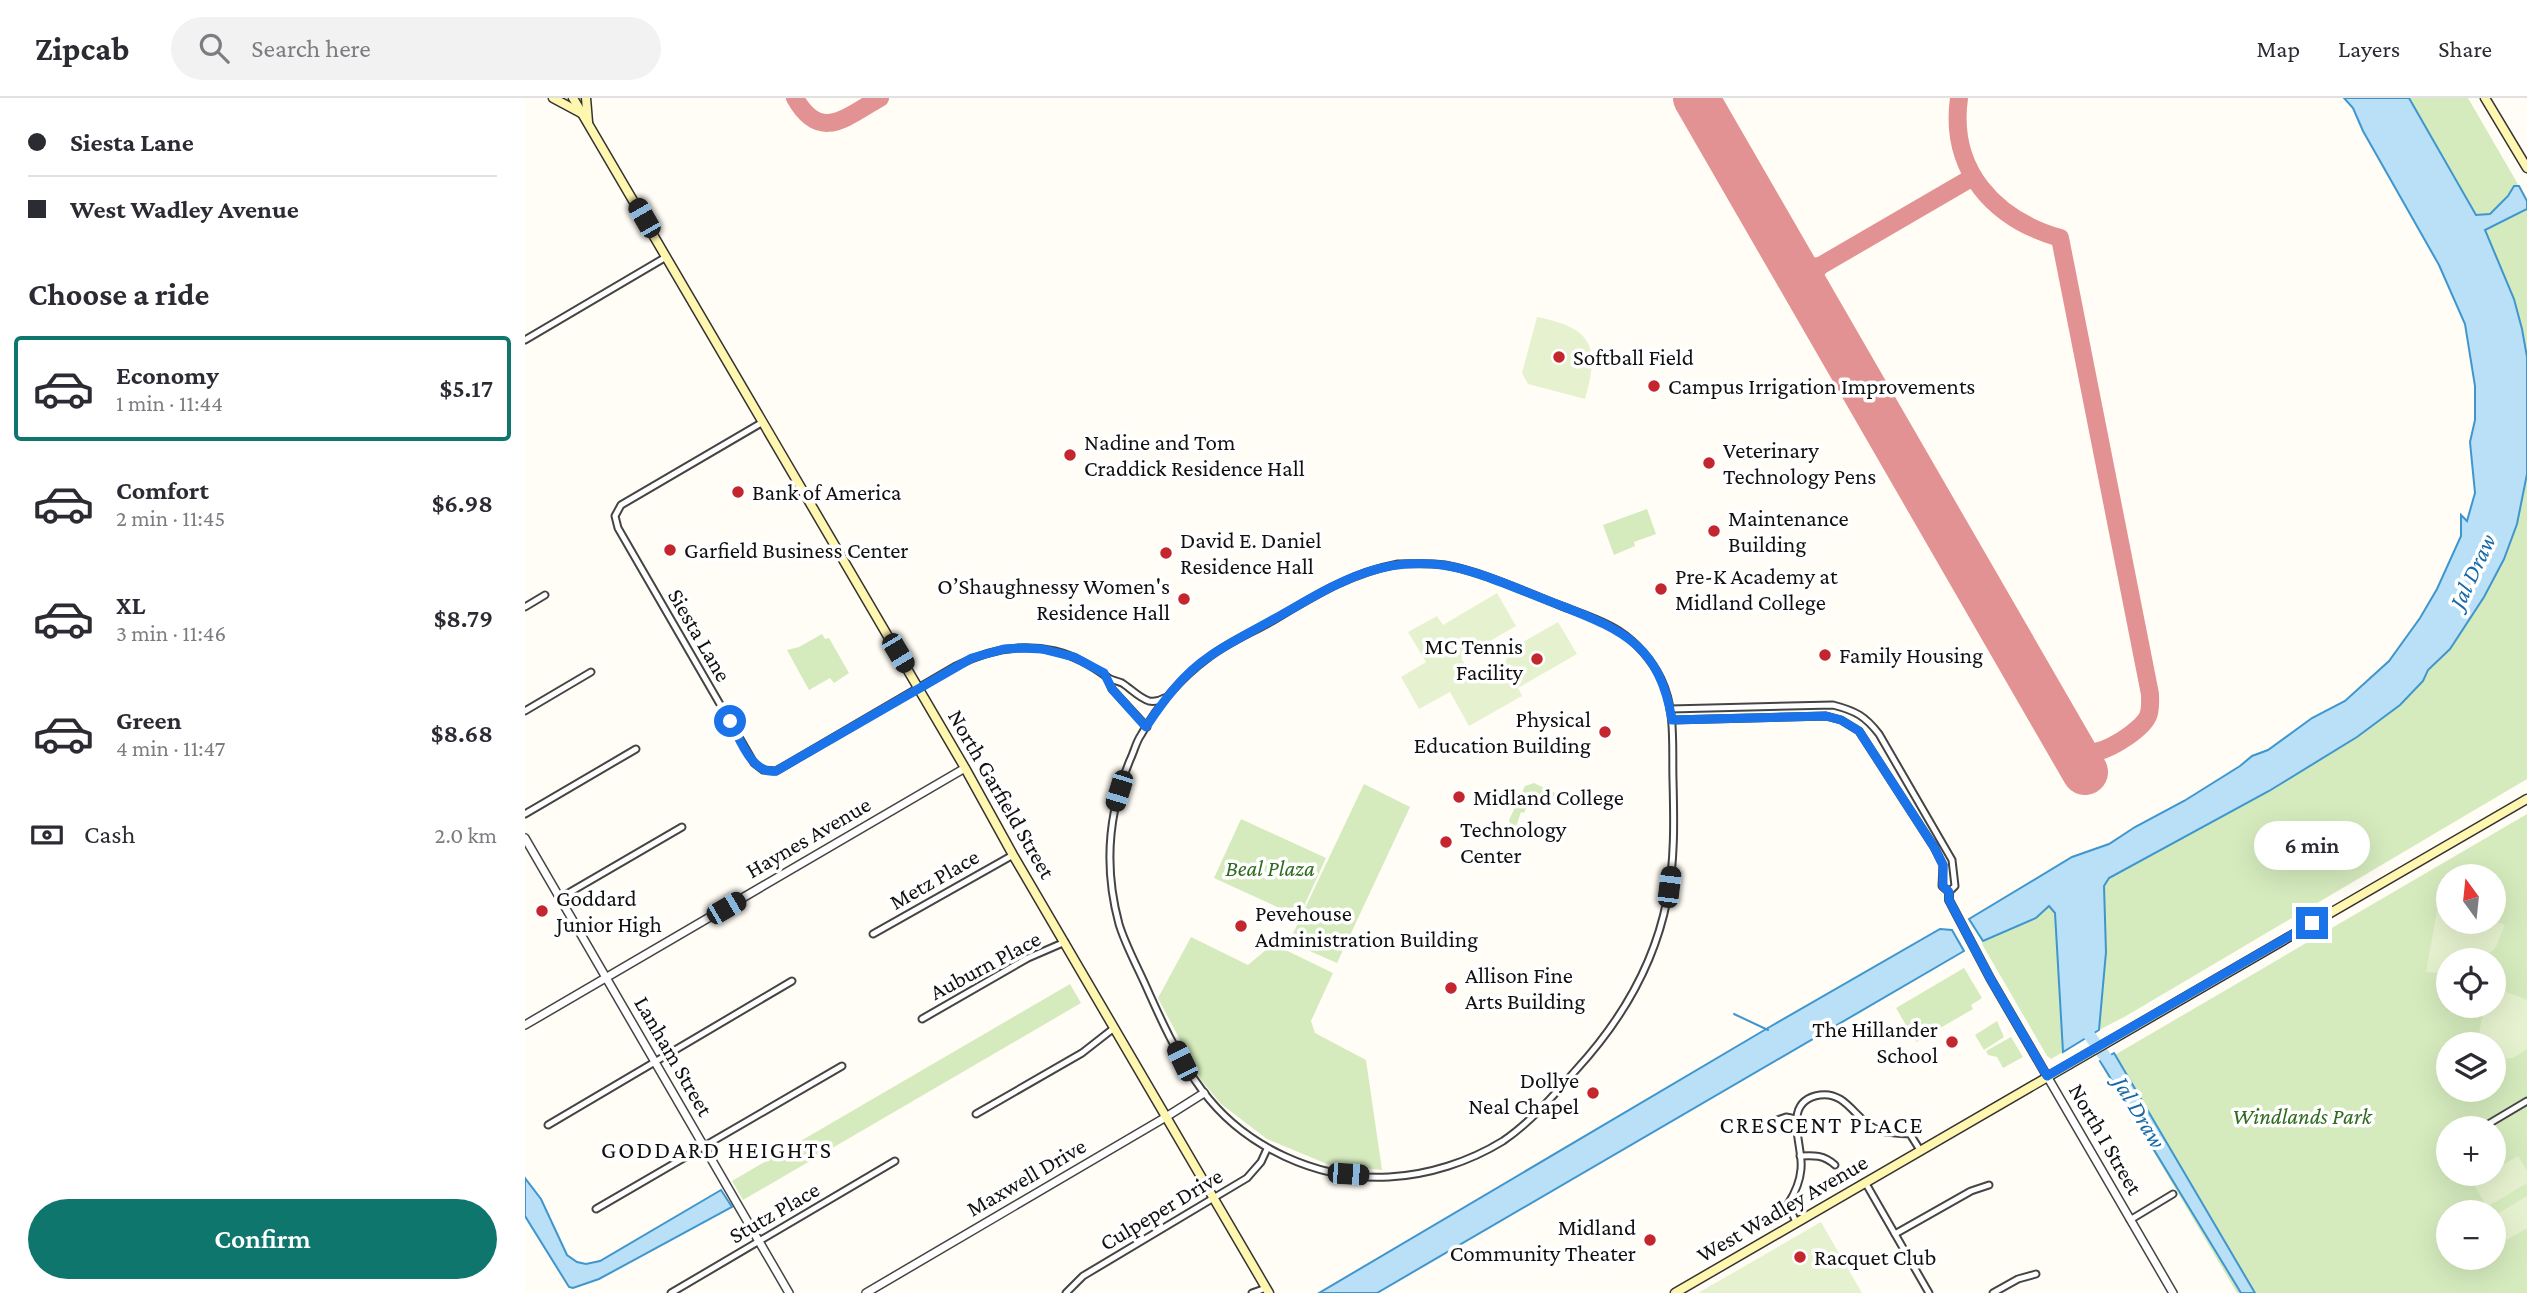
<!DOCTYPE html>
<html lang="en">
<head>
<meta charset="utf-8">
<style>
	body { margin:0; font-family:"Crimson Pro",serif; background:#f2f2f3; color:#2b2b33; height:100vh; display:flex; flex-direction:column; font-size:26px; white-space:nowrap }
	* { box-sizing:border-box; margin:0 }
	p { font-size:23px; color:#7c7c81 }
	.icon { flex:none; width:38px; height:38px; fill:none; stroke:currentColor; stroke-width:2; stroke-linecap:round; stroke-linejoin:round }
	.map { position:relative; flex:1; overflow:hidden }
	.drawer { display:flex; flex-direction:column; background:#fff; width:525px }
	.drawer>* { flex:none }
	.hud { display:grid; align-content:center; height:154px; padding:0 28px; background:#fff }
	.needle { width:46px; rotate:345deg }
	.tools { position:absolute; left:1911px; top:766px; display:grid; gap:14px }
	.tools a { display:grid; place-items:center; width:70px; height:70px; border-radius:50%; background:#fff; box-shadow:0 7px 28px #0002; font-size:35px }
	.end { position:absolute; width:32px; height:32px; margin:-16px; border:9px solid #1a73e8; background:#fff; box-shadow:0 0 0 4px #fff }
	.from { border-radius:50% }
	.bubble { position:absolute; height:49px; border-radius:24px; background:#fff; box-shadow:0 7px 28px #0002; font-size:23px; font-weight:600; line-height:49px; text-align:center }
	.car { position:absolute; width:21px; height:42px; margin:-21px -10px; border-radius:9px; box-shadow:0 0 5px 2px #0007; background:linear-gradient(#222 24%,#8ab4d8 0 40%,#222 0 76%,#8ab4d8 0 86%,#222 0) }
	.hud b { display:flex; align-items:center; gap:24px; height:66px; font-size:26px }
	.hud b+b { border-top:2px solid #e1e1e2 }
	.hud i { width:18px; height:18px; background:#2b2b33 }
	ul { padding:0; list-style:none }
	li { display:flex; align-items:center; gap:21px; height:105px; margin:0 14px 10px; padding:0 14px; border:4px solid transparent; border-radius:7px }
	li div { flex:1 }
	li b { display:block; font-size:26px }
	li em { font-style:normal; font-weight:600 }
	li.on { border-color:#0f766e }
	li>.icon { width:63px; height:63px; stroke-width:1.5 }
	h2 { padding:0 28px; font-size:32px; line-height:84px }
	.pay { display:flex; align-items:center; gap:18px; height:77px; padding:0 28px; font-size:26px }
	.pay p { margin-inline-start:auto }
	.primary-button { display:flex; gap:14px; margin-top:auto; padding:14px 28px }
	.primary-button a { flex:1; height:80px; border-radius:42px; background:#0f766e; color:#fff; font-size:28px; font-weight:600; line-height:80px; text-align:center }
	header { display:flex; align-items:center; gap:42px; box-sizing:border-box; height:98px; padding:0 35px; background:#fff; border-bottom:2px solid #e1e1e2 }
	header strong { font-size:33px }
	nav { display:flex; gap:38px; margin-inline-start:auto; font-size:24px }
	.search { width:490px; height:63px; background:#f2f2f3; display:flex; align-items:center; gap:18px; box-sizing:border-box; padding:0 24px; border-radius:38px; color:#7c7c81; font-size:26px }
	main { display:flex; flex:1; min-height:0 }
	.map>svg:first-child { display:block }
</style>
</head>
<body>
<header>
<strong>Zipcab</strong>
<div class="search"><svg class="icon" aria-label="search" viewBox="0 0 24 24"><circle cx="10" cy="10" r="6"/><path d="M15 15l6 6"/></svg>Search here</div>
<nav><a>Map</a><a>Layers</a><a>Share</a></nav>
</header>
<main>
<section class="drawer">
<div class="hud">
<b><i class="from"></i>Siesta Lane</b>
<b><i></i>West Wadley Avenue</b>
</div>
<h2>Choose a ride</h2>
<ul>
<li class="on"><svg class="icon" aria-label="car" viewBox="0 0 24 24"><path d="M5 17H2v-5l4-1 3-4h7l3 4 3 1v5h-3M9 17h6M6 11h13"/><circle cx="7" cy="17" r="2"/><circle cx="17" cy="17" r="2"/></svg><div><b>Economy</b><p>1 min · 11:44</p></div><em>$5.17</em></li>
<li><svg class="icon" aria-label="car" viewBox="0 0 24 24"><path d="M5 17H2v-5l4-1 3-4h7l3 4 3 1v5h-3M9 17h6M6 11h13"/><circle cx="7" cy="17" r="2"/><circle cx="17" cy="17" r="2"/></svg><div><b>Comfort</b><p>2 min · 11:45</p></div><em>$6.98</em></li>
<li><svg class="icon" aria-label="car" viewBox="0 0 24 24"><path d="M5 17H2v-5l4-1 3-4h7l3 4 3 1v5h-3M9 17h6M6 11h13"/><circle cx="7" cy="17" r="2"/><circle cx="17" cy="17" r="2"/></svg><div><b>XL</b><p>3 min · 11:46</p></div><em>$8.79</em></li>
<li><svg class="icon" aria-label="car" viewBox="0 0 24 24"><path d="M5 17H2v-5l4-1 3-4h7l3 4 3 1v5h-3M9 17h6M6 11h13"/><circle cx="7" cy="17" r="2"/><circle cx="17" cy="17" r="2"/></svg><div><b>Green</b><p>4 min · 11:47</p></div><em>$8.68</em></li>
</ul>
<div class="pay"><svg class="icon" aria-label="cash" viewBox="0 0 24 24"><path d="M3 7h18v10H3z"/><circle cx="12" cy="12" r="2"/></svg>Cash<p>2.0 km</p></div>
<div class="primary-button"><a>Confirm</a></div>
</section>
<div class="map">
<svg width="2002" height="1195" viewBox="0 0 2002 1195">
	<rect width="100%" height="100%" fill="#fffdf5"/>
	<g fill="#d5ebbd" fill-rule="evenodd">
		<path d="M1884,0H1943L1994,88H1989L1983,98L1965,116L1951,117Z"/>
		<path d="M2002,111V259L1989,201L1960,132Z"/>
		<path d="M2002,376V681L1601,918L1574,932L1581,854L1579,788L1584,780L1744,693L1832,639L1875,607L1898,583L1903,572L1925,551L1959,499L1979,461L1992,426Z"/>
		<path d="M1122,411L1131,436L1109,444L1110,448L1089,457L1078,427Z"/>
		<path d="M297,536L300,541L304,540L324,575L309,585L305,580L284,592L262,552L274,549Z"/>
		<path d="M1009,685L1030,695L1025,706L1022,705L1023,700L1012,696L1010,699L1006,698L999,715L996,714L990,732L987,730L984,722L1000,688Z"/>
		<path d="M839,686L885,709L812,865L764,844Z"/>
		<path d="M2002,716V1195H1712L1576,965ZM1923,779H1969V824H1923ZM1923,863H1969V908H1923ZM1923,947H1969V992H1923ZM1923,1031H1969V1076H1923ZM1923,1115H1969V1160H1923Z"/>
		<path d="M716,721L801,760L774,819L689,780Z"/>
		<path d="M1524,807L1530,815L1538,954L1526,961L1522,958L1457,846L1458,843L1511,820Z"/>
		<path d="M666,839L723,867L748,846L808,875L786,923L790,935L841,962L857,1072L802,1066L742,1041L696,1006L676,982L633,900Z"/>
		<path d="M1439,870L1457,900L1446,907L1448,911L1391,944L1371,910Z"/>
		<path d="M545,886L556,905L218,1102L207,1083Z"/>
		<path d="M1472,923L1479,939L1459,952L1450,937Z"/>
		<path d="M1486,939L1498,959L1478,970L1472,959L1463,957L1461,953Z"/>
	</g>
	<g fill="#e6f2cf">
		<path d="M1012,219C1068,230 1075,249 1060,301L1003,286L997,275Z"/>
		<path d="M972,495L991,528L936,560L949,581L982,562L979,555L1033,524L1052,556L993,590L997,598L944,628L925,594L894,611L876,579L901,564L883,534L912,518L918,527Z"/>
		<path d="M1914,802L1923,806V824L1969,823L1980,827L1971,849L1958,862L1923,863V876L1901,874Z"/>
		<path d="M1969,889L2002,902V951L1988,960L1969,961V947H1952L1959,908H1969Z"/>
		<path d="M1993,1058L2002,1073V1085L1962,1109L1948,1085L1962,1076H1969V1072Z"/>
		<path d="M2002,1098V1130L1982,1142L1969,1118Z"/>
		<path d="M1296,1124L1337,1195H1173Z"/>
	</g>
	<g fill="#b9e0f7" stroke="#3f96cf" stroke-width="2">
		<path d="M1819,0H1884L1951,117L1965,116L1983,98L1989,88H1994L2002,103V111L1960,132L1989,201L1997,231L2002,259V376L1992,426L1979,461L1959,499L1925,551L1903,572L1898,583L1875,607L1832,639L1744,693L1584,780L1579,788L1581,854L1574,932L1538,954L1530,815L1524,808L1511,820L1458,843L1444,821L1547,759L1584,746L1610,729L1659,703L1715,668L1727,658L1743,652L1787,620L1820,603L1864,563L1895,520L1912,491L1936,438V417L1942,423L1950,395L1945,344L1950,322V288L1940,226L1914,167L1838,33L1828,10Z"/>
		<path d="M1415,831L1427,832L1439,853L852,1195H794L1248,927Z"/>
		<path d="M1589,955L1730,1195H1716L1575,963Z"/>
		<path d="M0,1080L16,1101L42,1157L52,1164L61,1166L75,1163L196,1092L207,1109L74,1181L48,1190L44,1189L0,1118Z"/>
	</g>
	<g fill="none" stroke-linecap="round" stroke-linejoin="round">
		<path stroke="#3f96cf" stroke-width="2" d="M1209,916L1243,932"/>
		<path stroke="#b9e0f7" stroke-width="12" d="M1562,923V934L1590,972"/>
		<g stroke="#e29292" stroke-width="18">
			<path d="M270,0C295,45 321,19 355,0"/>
			<path d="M1434,0C1424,72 1469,121 1535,140L1625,596C1625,603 1626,611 1623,618C1617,632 1579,657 1563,654C1554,652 1547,645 1540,639"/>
			<path d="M1263,159L1278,170L1295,168"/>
			<path d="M1285,198V181L1295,168L1448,79"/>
		</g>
		<path stroke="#e29292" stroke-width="46" d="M1171,0L1560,674"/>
		<g stroke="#444" stroke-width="9">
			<g id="minor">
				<path d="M0,242L141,159"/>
				<path d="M238,324L96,407L90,418L93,430L229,665L238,672L251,673L431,568C462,552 495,545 530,553C550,558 565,567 582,579C586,582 592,583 597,585C605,590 614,600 624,603C629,604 634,603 639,600"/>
				<path d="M873,466C889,466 905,465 920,467C958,474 998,493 1034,507C1054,515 1076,521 1094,533C1111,544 1127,562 1136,581C1151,612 1147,648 1148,682C1149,721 1150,764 1142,802C1129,868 1096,923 1051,972C1029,997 1006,1024 978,1043C944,1064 903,1077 864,1079C793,1083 719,1049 677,992C653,960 636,922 620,886C611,866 600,846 594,826C579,771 583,715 605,662C609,654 611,644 616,637C633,607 656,580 683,560C702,545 726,535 747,523C789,498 825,475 873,466Z"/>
				<path d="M0,509L20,497"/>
				<path d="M582,579L587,591L622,629"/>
				<path d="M1145,611L1308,607C1331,613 1340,618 1354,636L1427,762L1430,788L1424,794L1417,788L1418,767L1409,749L1334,633L1316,622L1301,618L1147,622"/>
				<path d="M0,613L66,574"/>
				<path d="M0,716L111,651"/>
				<path d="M35,800L157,729"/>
				<path d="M348,836L488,757"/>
				<path d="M397,921L503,860L540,844"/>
				<path d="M451,1016L557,955L589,930"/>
				<path d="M1244,1025L1261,1019L1271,1021"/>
				<path d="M23,1027L267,883"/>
				<path d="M1955,1031L2002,1003"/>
				<path d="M1275,1058C1289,1057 1299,1057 1310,1067"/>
				<path d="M1340,1084L1404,1195"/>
				<path d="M71,1111L317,968"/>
				<path d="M1605,1122L1648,1096"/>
				<path d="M1271,1124L1263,1106C1270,1095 1275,1084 1276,1071C1279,1048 1255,1003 1295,997C1322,993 1331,1024 1353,1032C1362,1036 1375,1035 1385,1036L1395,1052"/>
				<path d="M1370,1136L1446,1093L1464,1087"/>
				<path d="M146,1195L370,1063"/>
				<path d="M541,1195L558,1178L722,1080L736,1064L742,1051"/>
				<path d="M727,1195L741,1190"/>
				<path d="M1468,1195L1493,1181L1511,1176"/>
			</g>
		</g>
		<g stroke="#444" stroke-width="10">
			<g id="tertiary">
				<path d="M0,740L264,1195"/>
				<path d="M1424,794V802L1465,880L1648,1195"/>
				<path d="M0,927L440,670"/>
				<path d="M341,1195L641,1019L679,995"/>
			</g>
		</g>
		<g stroke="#333" stroke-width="11">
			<g id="secondary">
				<path d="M28,0L56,15"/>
				<path d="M48,0L440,670L488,757L744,1195"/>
				<path d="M61,0L63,24"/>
				<path d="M1960,0L2002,70"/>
				<path d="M1150,1195L2002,701"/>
			</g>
		</g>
		<use href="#minor" stroke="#fff" stroke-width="5"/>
		<use href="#tertiary" stroke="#fff" stroke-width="7"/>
		<use href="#secondary" stroke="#fff6b0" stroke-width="8"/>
	</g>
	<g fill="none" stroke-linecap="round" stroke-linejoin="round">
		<path stroke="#1a73e8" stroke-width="9" d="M205,623C215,641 227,677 251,673L447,560L479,551L497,550L517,551L549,559L579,575L587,591L621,629C639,602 658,576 685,558C705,544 728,533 749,521C805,490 849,458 917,467C951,471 1004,496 1037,508C1100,533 1135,549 1147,622L1301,618L1316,622L1334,633L1409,749L1418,767V788L1424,794V802L1465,880L1522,978L1787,825"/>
	</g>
	<g fill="#c4262e" stroke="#fff" stroke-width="2.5">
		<circle cx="1034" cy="259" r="7"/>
		<circle cx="1129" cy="288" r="7"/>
		<circle cx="545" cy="357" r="7"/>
		<circle cx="1184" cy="365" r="7"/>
		<circle cx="213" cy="394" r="7"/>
		<circle cx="1189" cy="433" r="7"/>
		<circle cx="145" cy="452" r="7"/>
		<circle cx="641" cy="455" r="7"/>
		<circle cx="1136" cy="491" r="7"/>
		<circle cx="659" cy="501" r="7"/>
		<circle cx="1300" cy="557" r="7"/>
		<circle cx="1012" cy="561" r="7"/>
		<circle cx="1080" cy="634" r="7"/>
		<circle cx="934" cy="699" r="7"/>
		<circle cx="921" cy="744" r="7"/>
		<circle cx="17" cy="813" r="7"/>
		<circle cx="716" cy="828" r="7"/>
		<circle cx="926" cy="890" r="7"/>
		<circle cx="1427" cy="944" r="7"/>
		<circle cx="1068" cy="995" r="7"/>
		<circle cx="1125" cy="1142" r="7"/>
		<circle cx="1275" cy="1159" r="7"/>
	</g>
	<g text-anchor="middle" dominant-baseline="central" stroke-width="7" stroke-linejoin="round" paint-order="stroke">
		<g font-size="23" fill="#111" stroke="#fff" text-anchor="start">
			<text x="1048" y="259">Softball Field</text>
			<text x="1143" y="288">Campus Irrigation Improvements</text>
			<text x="559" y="344">Nadine and Tom<tspan x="559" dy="26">Craddick Residence Hall</tspan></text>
			<text x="1198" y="352">Veterinary<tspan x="1198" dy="26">Technology Pens</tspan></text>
			<text x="227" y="394">Bank of America</text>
			<text x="1203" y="420">Maintenance<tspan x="1203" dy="26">Building</tspan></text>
			<text x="655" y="442">David E. Daniel<tspan x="655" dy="26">Residence Hall</tspan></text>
			<text x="159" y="452">Garfield Business Center</text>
			<text x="1150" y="478">Pre-K Academy at<tspan x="1150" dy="26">Midland College</tspan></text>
			<text x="645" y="488" text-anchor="end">O’Shaughnessy Women's<tspan x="645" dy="26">Residence Hall</tspan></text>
			<text x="998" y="548" text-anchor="end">MC Tennis<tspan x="998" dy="26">Facility</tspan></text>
			<text x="1314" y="557">Family Housing</text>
			<text x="1066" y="621" text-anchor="end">Physical<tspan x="1066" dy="26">Education Building</tspan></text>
			<text x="948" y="699">Midland College</text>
			<text x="935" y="731">Technology<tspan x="935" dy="26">Center</tspan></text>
			<text x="31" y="800">Goddard<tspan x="31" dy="26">Junior High</tspan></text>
			<text x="730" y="815">Pevehouse<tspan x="730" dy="26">Administration Building</tspan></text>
			<text x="940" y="877">Allison Fine<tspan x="940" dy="26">Arts Building</tspan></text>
			<text x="1413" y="931" text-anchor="end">The Hillander<tspan x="1413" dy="26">School</tspan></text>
			<text x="1054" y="982" text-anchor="end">Dollye<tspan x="1054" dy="26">Neal Chapel</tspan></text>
			<text x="1111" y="1129" text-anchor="end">Midland<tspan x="1111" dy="26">Community Theater</tspan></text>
			<text x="1289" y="1159">Racquet Club</text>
		</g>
		<g font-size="23" fill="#111" stroke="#fff">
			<text transform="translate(175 537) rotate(60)">Siesta Lane</text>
			<text transform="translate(477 696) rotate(60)">North Garfield Street</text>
			<text transform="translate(283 739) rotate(-30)">Haynes Avenue</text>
			<text transform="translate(409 781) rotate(-30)">Metz Place</text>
			<text transform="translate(460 867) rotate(-28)">Auburn Place</text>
			<text transform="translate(149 958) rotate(60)">Lanham Street</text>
			<text transform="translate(1581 1041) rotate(60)">North I Street</text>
			<text transform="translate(501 1079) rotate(-30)">Maxwell Drive</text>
			<text transform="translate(1257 1110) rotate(-30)">West Wadley Avenue</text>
			<text transform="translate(636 1111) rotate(-31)">Culpeper Drive</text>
			<text transform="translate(249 1114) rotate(-30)">Stutz Place</text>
		</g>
		<g font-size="23" font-style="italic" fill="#2f6b1f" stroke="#fff">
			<text x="745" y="770">Beal Plaza</text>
			<text x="1777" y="1018">Windlands Park</text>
		</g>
		<g font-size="24" font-style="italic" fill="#1768a6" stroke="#fff">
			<text transform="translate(1947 473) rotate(-65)">Jal Draw</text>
			<text transform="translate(1615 1014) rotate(59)">Jal Draw</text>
		</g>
		<g font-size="24" letter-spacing="2" fill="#111" stroke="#fff">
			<text x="1297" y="1026">CRESCENT PLACE</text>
			<text x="192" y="1051">GODDARD HEIGHTS</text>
		</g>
	</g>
</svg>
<div class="tools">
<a><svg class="needle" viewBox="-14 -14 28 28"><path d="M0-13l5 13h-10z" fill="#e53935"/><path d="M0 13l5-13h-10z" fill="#7c7c81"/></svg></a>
<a><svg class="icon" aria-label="locate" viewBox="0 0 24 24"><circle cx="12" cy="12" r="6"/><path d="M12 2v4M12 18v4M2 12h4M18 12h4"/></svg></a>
<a><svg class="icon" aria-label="layers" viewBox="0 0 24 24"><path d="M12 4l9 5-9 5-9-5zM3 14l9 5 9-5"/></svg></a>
<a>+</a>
<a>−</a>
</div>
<i class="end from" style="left:205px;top:623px"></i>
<i class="end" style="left:1787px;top:825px"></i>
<div class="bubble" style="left:1729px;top:723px;width:116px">6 min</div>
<i class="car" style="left:119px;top:120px;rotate:330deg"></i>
<i class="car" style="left:373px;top:555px;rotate:149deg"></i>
<i class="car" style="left:594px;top:693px;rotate:197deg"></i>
<i class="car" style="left:1144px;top:789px;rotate:7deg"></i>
<i class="car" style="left:201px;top:810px;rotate:60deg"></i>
<i class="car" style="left:657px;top:963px;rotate:334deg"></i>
<i class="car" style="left:823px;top:1076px;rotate:94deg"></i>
</div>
</main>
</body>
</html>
